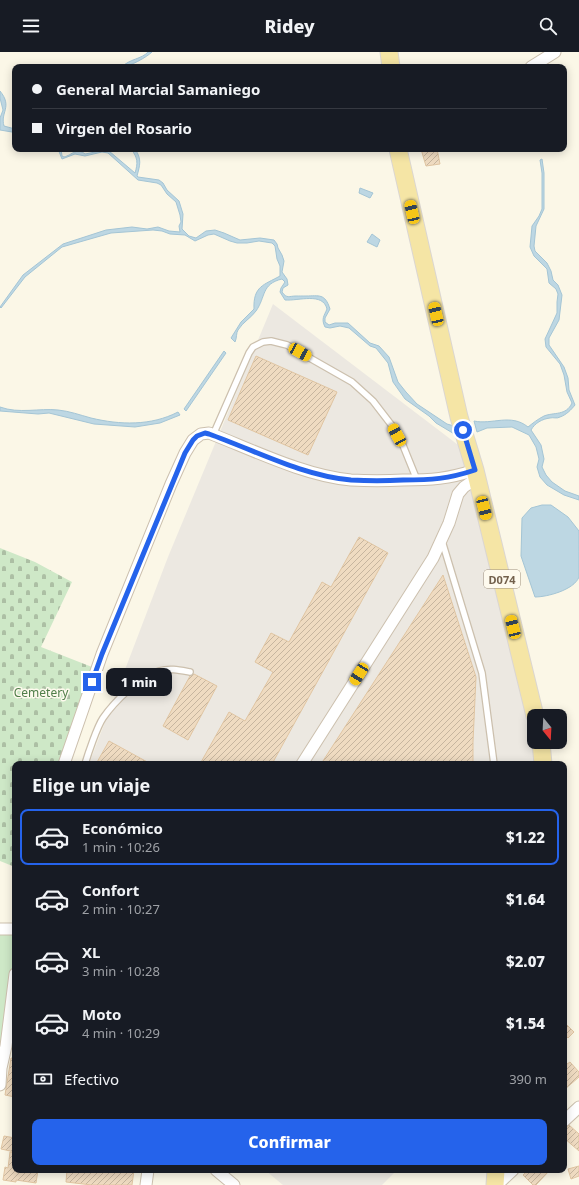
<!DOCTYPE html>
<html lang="es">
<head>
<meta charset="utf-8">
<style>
	body { margin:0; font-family:"Noto Sans",sans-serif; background:#20242c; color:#f1f3f6; height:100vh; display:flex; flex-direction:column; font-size:15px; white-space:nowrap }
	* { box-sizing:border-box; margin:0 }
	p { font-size:13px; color:#9ea1a6 }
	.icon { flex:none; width:22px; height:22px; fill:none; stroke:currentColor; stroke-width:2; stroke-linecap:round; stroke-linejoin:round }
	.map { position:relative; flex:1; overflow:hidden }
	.side { position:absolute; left:12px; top:709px; width:555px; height:412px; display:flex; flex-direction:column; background:#171b24; border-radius:8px; box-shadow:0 2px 10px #0003 }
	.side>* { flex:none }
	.top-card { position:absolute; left:12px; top:12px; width:555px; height:88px; border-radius:8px; box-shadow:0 2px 10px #0003; display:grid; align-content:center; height:88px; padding:0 20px; background:#171b24 }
	.needle { width:26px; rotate:162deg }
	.fabs { position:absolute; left:527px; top:657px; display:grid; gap:8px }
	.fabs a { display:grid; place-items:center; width:40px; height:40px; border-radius:8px; background:#171b24; box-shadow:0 2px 10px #0003; font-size:20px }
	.end { position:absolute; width:18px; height:18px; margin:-9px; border:5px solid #2563eb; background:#fff; box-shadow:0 0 0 2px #fff }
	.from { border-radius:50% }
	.bubble { position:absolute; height:28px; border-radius:8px; background:#171b24; box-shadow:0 2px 10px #0003; font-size:13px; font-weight:800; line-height:28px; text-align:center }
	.car { position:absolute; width:12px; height:24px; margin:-12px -6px; border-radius:5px; box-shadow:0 0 3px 1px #0007; background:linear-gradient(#f5c518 24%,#345 0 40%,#f5c518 0 76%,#345 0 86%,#f5c518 0) }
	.top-card b { display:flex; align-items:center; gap:14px; height:38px; font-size:15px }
	.top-card b+b { border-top:1px solid #363941 }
	.top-card i { width:10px; height:10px; background:#f1f3f6 }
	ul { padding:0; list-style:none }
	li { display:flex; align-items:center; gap:12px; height:56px; margin:0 8px 6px; padding:0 12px; border:2px solid transparent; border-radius:8px }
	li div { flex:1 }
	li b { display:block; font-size:15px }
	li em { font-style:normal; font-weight:800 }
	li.active { border-color:#2563eb }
	li>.icon { width:36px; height:36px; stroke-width:1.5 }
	h2 { padding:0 20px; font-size:18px; line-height:48px }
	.pay { display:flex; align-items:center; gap:10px; height:44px; padding:0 20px; font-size:15px }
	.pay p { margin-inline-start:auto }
	.primary-button { display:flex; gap:8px; margin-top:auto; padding:8px 20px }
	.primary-button a { flex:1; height:46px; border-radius:8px; background:#2563eb; color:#fff; font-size:16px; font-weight:800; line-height:46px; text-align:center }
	header { display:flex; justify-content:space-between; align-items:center; height:52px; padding:0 20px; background:#171b24; font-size:18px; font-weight:800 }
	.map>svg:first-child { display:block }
</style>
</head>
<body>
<header><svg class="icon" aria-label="menu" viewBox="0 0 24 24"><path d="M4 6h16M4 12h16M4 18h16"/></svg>Ridey<svg class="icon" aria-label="search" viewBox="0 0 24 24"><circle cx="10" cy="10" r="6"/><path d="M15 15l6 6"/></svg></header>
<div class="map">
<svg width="579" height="1133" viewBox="0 0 579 1133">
	<defs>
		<pattern id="cemetery-stones" width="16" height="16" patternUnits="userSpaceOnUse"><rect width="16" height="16" fill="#cee8c7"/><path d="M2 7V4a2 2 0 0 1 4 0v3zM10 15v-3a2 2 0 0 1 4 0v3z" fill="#acbfa4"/></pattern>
		<pattern id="building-hatch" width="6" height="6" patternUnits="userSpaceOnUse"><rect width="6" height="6" fill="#efdbc1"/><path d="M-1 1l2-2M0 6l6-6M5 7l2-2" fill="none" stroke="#c6b59f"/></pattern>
	</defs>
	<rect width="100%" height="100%" fill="#fbf7e7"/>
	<g fill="#ece8e1">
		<path d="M273,252L470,402L533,690L534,712H89L168,505Z"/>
		<path d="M265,1118H397L382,1133H283Z"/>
	</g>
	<path fill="url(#cemetery-stones)" d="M0,496L35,510L72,530L41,595L92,615L60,712H15V815L0,809Z"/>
	<path fill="#cee8c7" d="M0,879H15V903L0,1007Z"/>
	<g fill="#bdd7e3" stroke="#a4c5d5">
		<path d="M148,0H152C147,5 129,15 122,15C129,7 142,7 148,0Z"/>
		<path d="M0,39C13,55 0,60 4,74L15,77V83L12,80L0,78V66L3,58L0,46Z"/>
		<path d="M58,97H61L62,104L64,105C72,103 77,95 85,102L100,99H109L135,121C138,111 138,106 131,97H135C142,107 140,113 137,124L138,125L159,128L163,131L167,138L179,149L183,162L182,177L189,184L196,186L206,179L215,178L224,181L240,188L260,186L274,188L277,192L278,196L282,203L284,209L282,220L287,227L288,233L283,236L282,240C287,247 289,244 296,244C299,244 302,244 306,244C319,244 325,241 330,257L325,266V270L329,273L335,271H348L370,291L379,294L389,305L398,330L406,340L417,352L447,372L454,374L456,383L436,371L429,364L405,347L393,330L388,311L376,296L370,294L349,276L340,274L330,276L325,275C321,267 324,264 327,257C323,240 299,249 285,248L280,240L281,236L285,230L282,227C261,232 266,245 256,259C251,266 243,270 238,278C236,281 237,286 235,290L231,286L241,270L254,257C253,234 264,233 280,224V214L277,207L275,194L272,191L259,189L247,191H237L230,189L214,182L208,183L195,189L185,183L170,182L162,179L153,178L111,181L62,195L25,225L1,256L0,255L23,223L63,192L106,178L132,175L147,177L158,175L169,179L180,180L179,174L181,170L180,163L176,150L167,142L161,133L157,131L138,128L108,101L102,100L85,104L75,102L62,107Z"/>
		<path d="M542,107L544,121V157L536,174L534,194L535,199L547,211L551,219L553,228L558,233L562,243L559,268L549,286V293L564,315L568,326L569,338L575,353C571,358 566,363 560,365C557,367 553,365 550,366C542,367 535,371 531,378L541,393L544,407L542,415L546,423L552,430L565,439L579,444V448L564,443L547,433L540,425L537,415L539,407L536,395L529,383L512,375L487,376L477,380L474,369C492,373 511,361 528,375C533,371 538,367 544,364C554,360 566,364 572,351L567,340L564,323L560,312L546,295L545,287L557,261V250L558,242L556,237L549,231L547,217L534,204L530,195L532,174L539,164L542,157V121L540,108Z"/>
		<path d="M360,136L373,141L370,146L359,141Z"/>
		<path d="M372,182L380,188L377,195L367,190Z"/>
		<path d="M224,299L226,301L186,359L184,357Z"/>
		<path d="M0,355C19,362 39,356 58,358C69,359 80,363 91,366C120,373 151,374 178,360L180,363L160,371L135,375L94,372L49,361L38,362L0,359Z"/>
		<path d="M542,453H551L568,465L579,479C579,488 579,519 579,525C574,538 547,545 535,545L521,504L522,466L531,456Z"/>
	</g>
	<g fill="url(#building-hatch)" stroke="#e0c5a2">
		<path d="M421,97H437L440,112L426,114Z"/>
		<path d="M256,304L337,340L308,403L228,368Z"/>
		<path d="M359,485L388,501L272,712H200L229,660L245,669L273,620L255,610L271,581L289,590L322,530L331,535Z"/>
		<path d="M443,523L476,625L473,690V712H321Z"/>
		<path d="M194,622L217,634L188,688L163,674L190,624Z"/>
		<path d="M109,689L151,712H96Z"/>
		<path d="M564,970L574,980L568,986L564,982Z"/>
		<path d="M11,1006L15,1007V1045L5,1043Z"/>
		<path d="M570,1010L579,1020V1025L564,1038V1014Z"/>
		<path d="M569,1073L579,1082V1099L564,1086V1079Z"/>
		<path d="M4,1084L15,1086V1100L1,1097Z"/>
		<path d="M10,1100L15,1101V1118H38L36,1131L16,1128V1130L3,1128L5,1115L8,1116Z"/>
		<path d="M579,1114V1124L571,1127L568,1117Z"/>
		<path d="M67,1118H134L132,1133H92L66,1130Z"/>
		<path d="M528,1118H550L536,1133H533L523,1123Z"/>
	</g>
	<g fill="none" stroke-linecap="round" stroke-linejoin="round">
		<g stroke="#ccc0ae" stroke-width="8">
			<g id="lane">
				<path d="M213,383L249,301L253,295L263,290L271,289L287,293L352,330L373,349L393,375L402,391L417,428"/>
				<path d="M442,489L482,621L494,712"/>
				<path d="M85,712C88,702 97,675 103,666C114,650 140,624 159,619C170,616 179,618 190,620"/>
			</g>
		</g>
		<g stroke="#ccc0ae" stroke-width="13">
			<g id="street">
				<path d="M531,15L555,0"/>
				<path d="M64,712L102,602L171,432L185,401L193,388L201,382L209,381C253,398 305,424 351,428C368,429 386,429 403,428C431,428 448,427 475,418"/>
				<path d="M302,712L433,506L449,471L458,442L464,435L477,426"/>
				<path d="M0,877H15"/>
				<path d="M0,1033L1,1016L6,994L15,922"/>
				<path d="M564,1069L579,1055"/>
				<path d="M216,1118L234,1133"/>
				<path d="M146,1133L148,1118"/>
				<path d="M497,1133L513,1118"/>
			</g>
		</g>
		<g stroke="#dbd6d1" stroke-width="19">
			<g id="primary">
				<path d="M389,0L391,15"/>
				<path d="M398,97L459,365L475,418L535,664"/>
				<path d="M541,690L543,712"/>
				<path d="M495,1133L496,1118"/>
			</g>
		</g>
		<use href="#lane" stroke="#fff" stroke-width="5.5"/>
		<use href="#street" stroke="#fff" stroke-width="11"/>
		<use href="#primary" stroke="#f5e5a5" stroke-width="17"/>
	</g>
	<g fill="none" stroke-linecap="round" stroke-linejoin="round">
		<path stroke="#2563eb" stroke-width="5" d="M92,630L102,602L185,401L193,388L197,384L205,381L209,382C254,398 303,424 351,428C368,429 386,429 403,428C431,428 448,427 475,418L463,378"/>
	</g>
	<g text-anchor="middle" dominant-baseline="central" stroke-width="3" stroke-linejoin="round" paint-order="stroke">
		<rect fill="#fefaee" stroke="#9d8f7d" stroke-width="1" x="484" y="518" width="36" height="18" rx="3"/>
		<g font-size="11" font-weight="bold" fill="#73614d">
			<text x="502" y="527">D074</text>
		</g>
		<g font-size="12" fill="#507e49" stroke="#fefaee">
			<text x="41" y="640">Cemetery</text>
		</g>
	</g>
</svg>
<div class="fabs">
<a><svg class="needle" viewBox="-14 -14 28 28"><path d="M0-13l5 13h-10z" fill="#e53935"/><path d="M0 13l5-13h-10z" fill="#9ea1a6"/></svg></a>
</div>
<i class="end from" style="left:463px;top:378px"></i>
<i class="end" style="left:92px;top:630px"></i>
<div class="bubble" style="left:106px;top:616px;width:66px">1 min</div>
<i class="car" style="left:412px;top:160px;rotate:347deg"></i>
<i class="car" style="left:436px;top:262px;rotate:347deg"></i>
<i class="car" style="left:300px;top:300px;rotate:119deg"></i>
<i class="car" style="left:397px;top:383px;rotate:331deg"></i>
<i class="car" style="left:484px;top:456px;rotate:166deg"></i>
<i class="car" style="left:513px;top:575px;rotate:346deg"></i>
<i class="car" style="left:359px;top:622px;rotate:212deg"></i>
<div class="top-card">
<b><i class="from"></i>General Marcial Samaniego</b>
<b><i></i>Virgen del Rosario</b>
</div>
<section class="side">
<h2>Elige un viaje</h2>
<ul>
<li class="active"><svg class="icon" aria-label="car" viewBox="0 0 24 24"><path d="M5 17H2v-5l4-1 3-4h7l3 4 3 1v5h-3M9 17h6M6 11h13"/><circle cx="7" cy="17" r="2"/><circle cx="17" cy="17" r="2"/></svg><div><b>Económico</b><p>1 min · 10:26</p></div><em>$1.22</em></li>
<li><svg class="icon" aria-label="car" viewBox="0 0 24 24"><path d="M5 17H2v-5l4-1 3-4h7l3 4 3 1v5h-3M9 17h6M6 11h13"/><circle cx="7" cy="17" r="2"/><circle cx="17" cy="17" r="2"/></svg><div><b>Confort</b><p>2 min · 10:27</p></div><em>$1.64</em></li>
<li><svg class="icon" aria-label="car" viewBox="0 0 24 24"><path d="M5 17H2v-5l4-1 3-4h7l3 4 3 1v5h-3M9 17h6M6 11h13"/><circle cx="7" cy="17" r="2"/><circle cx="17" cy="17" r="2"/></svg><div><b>XL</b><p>3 min · 10:28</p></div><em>$2.07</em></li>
<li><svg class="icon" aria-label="car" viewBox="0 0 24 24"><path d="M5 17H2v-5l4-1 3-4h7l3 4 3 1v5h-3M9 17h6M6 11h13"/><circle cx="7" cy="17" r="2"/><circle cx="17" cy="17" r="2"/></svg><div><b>Moto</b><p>4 min · 10:29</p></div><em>$1.54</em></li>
</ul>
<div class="pay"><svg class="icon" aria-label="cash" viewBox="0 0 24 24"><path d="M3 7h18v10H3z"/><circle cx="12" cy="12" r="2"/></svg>Efectivo<p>390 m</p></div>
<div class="primary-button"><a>Confirmar</a></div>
</section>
</div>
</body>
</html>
